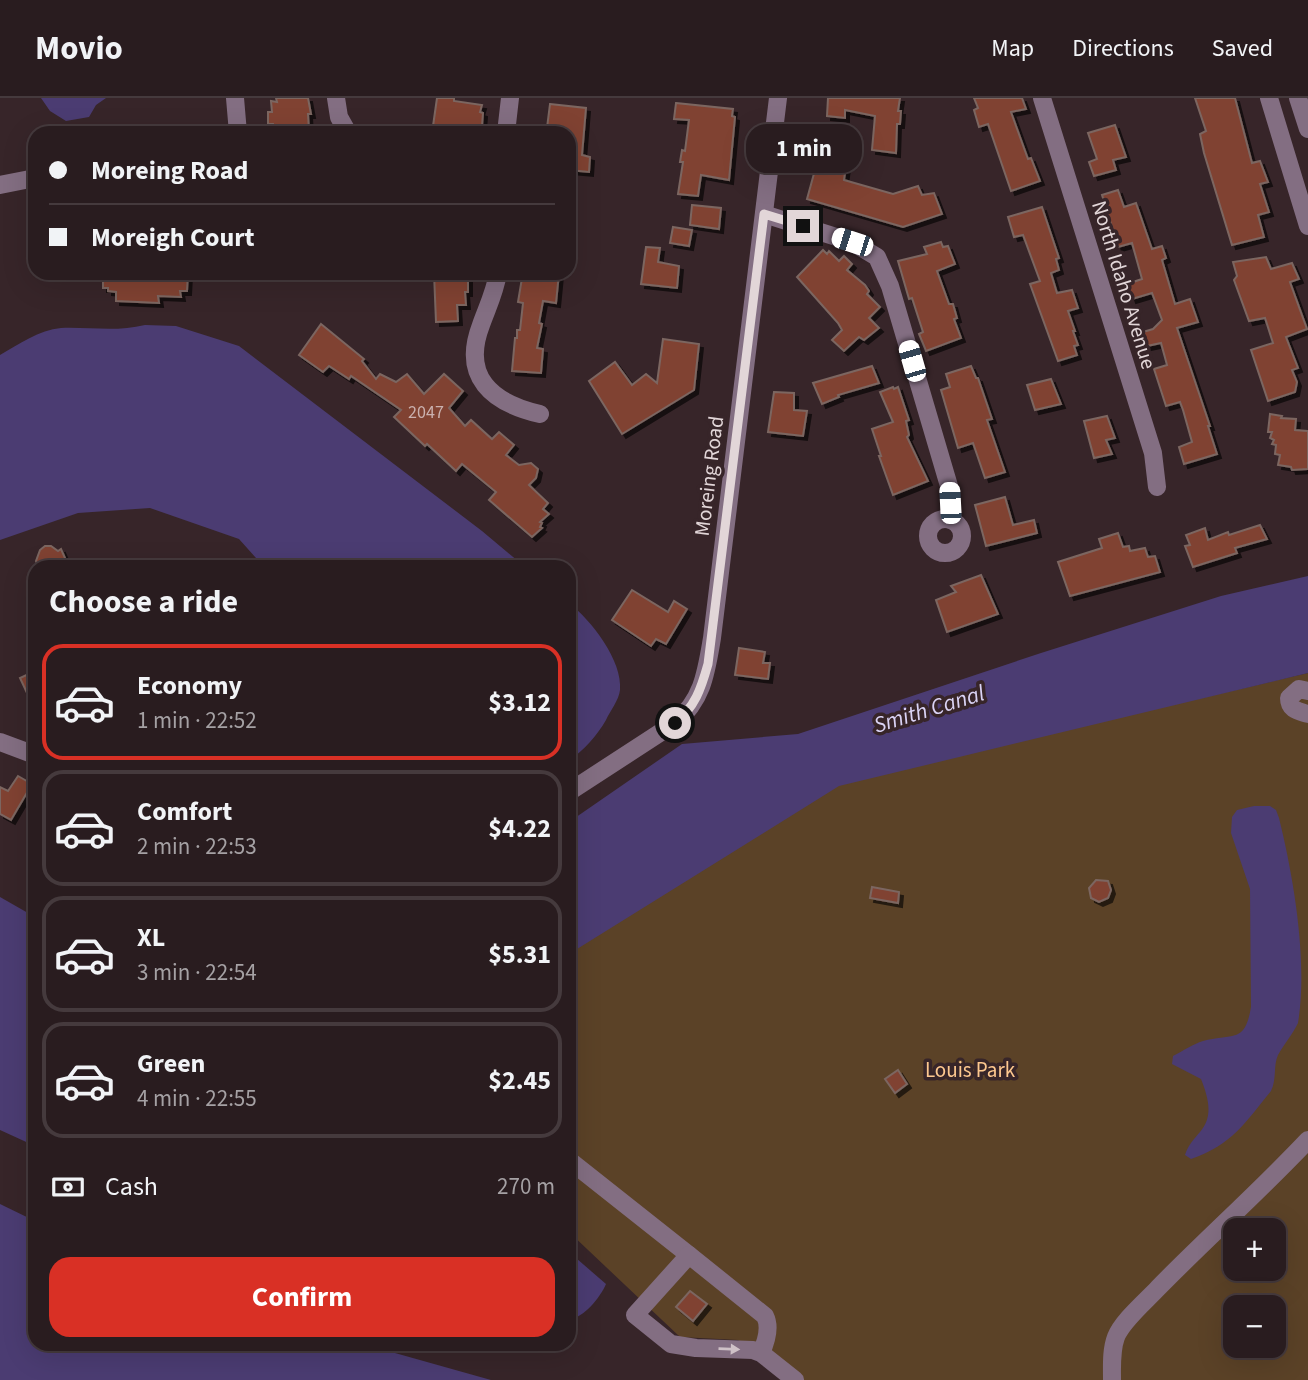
<!DOCTYPE html>
<html lang="en">
<head>
<meta charset="utf-8">
<style>
	body { margin:0; font-family:"Source Sans 3",sans-serif; background:#35292c; color:#f1f3f6; height:100vh; display:flex; flex-direction:column; font-size:26px; white-space:nowrap }
	* { box-sizing:border-box; margin:0 }
	p { font-size:23px; color:#a5a1a4 }
	.icon { flex:none; width:38px; height:38px; fill:none; stroke:currentColor; stroke-width:2; stroke-linecap:round; stroke-linejoin:round }
	.map { position:relative; flex:1; overflow:hidden }
	.panel { position:absolute; left:28px; top:462px; width:548px; height:791px; display:flex; flex-direction:column; background:#291c1f; border-radius:21px; box-shadow:0 7px 28px #0002,0 0 0 2px #453a3d }
	.panel>* { flex:none }
	.hud { position:absolute; left:28px; top:28px; width:548px; height:154px; border-radius:21px; box-shadow:0 7px 28px #0002,0 0 0 2px #453a3d; display:grid; align-content:center; height:154px; padding:0 21px; background:#291c1f }
	.buttons { position:absolute; left:1223px; top:1120px; display:grid; gap:14px }
	.buttons a { display:grid; place-items:center; width:63px; height:63px; border-radius:14px; background:#291c1f; box-shadow:0 7px 28px #0002,0 0 0 2px #453a3d; font-size:35px }
	.end { position:absolute; width:32px; height:32px; margin:-16px; border:9px solid #e2d6d8; background:#111; box-shadow:0 0 0 4px #111 }
	.from { border-radius:50% }
	.bubble { position:absolute; height:49px; border-radius:21px; background:#291c1f; box-shadow:0 7px 28px #0002,0 0 0 2px #453a3d; font-size:23px; font-weight:700; line-height:49px; text-align:center }
	.car { position:absolute; width:21px; height:42px; margin:-21px -10px; border-radius:9px; box-shadow:0 0 5px 2px #0007; background:linear-gradient(#fff 24%,#345 0 40%,#fff 0 76%,#345 0 86%,#fff 0) }
	.hud b { display:flex; align-items:center; gap:24px; height:66px; font-size:26px }
	.hud b+b { border-top:2px solid #453a3d }
	.hud i { width:18px; height:18px; background:#f1f3f6 }
	ul { padding:0; list-style:none }
	li { display:flex; align-items:center; gap:21px; height:116px; margin:0 14px 10px; padding:0 7px; border:4px solid #453a3d; border-radius:21px }
	li div { flex:1 }
	li b { display:block; font-size:26px }
	li em { font-style:normal; font-weight:700 }
	li.selected { border-color:#d93025 }
	li>.icon { width:63px; height:63px; stroke-width:1.5 }
	h2 { padding:0 21px; font-size:32px; line-height:84px }
	.pay { display:flex; align-items:center; gap:18px; height:77px; padding:0 21px; font-size:26px }
	.pay p { margin-inline-start:auto }
	.action { display:flex; gap:14px; margin-top:auto; padding:14px 21px }
	.action a { flex:1; height:80px; border-radius:21px; background:#d93025; color:#fff; font-size:28px; font-weight:700; line-height:80px; text-align:center }
	header { display:flex; align-items:center; gap:42px; box-sizing:border-box; height:98px; padding:0 35px; background:#291c1f; border-bottom:2px solid #453a3d }
	header strong { font-size:33px }
	nav { display:flex; gap:38px; margin-inline-start:auto; font-size:24px }
	.map>svg:first-child { display:block }
</style>
</head>
<body>
<header>
<strong>Movio</strong>
<nav><a>Map</a><a>Directions</a><a>Saved</a></nav>
</header>
<div class="map">
<svg width="1308" height="1282" viewBox="0 0 1308 1282">
	<defs>
		<filter id="shadow"><feDropShadow dx="4" dy="4" stdDeviation="0" flood-color="#0009"/></filter>
	</defs>
	<rect width="100%" height="100%" fill="#372529"/>
	<path fill="#5b4227" fill-rule="evenodd" d="M1308,575V1282H792L738,1242L680,1239L569,1134V844L828,687ZM1236,1132H1274V1171H1236ZM1236,1209H1274V1248H1236Z"/>
	<g fill="#4b3c72">
		<path d="M41,0H106L96,7L89,19L66,23L50,13Z"/>
		<path d="M145,227L176,228L239,248L482,433L525,469H264L239,441L150,410L78,415L0,442V257C19,246 39,232 61,230C90,229 117,234 145,227Z"/>
		<path d="M1308,478V575L839,688L569,856V724L682,646L798,636L1041,555L1221,498Z"/>
		<path d="M569,505C591,522 623,563 620,592C619,602 610,613 606,622C598,636 583,654 569,662Z"/>
		<path d="M1254,708H1270L1276,712L1279,720C1294,781 1308,864 1298,925C1293,936 1284,946 1278,957C1273,968 1277,981 1271,993C1244,1026 1233,1046 1191,1061L1185,1057C1188,1047 1194,1041 1200,1034C1214,1018 1208,999 1201,981L1172,966L1173,958C1183,953 1193,946 1203,943C1233,935 1245,946 1251,909L1250,791L1231,735L1232,719L1237,712Z"/>
		<path d="M0,799L35,819V1048L0,1032Z"/>
		<path d="M0,1106L35,1123V1246H363L491,1282H0Z"/>
		<path d="M569,1154L606,1186C600,1200 584,1219 569,1222Z"/>
	</g>
	<g fill="#804233" stroke="#7b6661" stroke-width="2" filter="url(#shadow)">
		<path d="M276,0H308L311,16H308L309,32L293,33L294,35H274L273,26H268V14H272L271,3L277,4Z"/>
		<path d="M437,0H454V3L482,7L480,14L483,15L482,28H477L476,35H432Z"/>
		<path d="M828,0H900L898,13H901L900,26H897L896,55L872,52L875,18L845,12V20L827,18Z"/>
		<path d="M974,0H1022L1026,11L1011,14L1028,61L1031,60L1040,83L1011,93L988,26L979,29L974,12L978,10Z"/>
		<path d="M1195,0H1235L1252,65L1260,63L1268,84L1260,86L1269,114L1258,117L1264,139L1232,147L1204,55L1200,36L1206,33Z"/>
		<path d="M676,5L733,11L732,18L735,19L729,82L701,77L698,98L678,96L683,64H680L682,52L685,53L689,22L674,21Z"/>
		<path d="M550,6L586,10L582,57L590,59L589,74L569,72V35H552L553,31L547,30Z"/>
		<path d="M1115,27L1126,59L1113,62L1116,72L1094,78L1089,64L1097,61L1088,35Z"/>
		<path d="M818,61L846,68L844,82L893,96L918,88L922,97L934,95L942,116L903,129L807,101Z"/>
		<path d="M1118,92L1124,109L1136,105L1152,151L1162,148L1166,160L1162,162L1175,206L1190,201L1198,224L1177,230L1210,328H1208L1217,356L1184,366L1179,349L1192,344L1183,312L1180,304L1166,308L1154,271L1167,267L1161,245L1147,248L1143,234L1153,231L1162,222L1152,195L1132,201L1127,186L1142,181L1132,145L1118,149L1102,97Z"/>
		<path d="M692,107L721,110L719,131L690,127Z"/>
		<path d="M1042,109L1059,160L1056,161L1059,172L1051,175L1057,195L1072,192L1078,210L1068,213L1075,233H1073L1078,247L1074,248L1077,257L1058,263L1030,186L1040,183L1023,137L1014,139L1008,119Z"/>
		<path d="M673,129L692,132L689,148L670,145Z"/>
		<path d="M941,144L943,149L948,148L955,166L937,173L949,206H953L957,220L954,221L961,240L926,253L919,236L923,234L912,200L909,201L898,163L927,156L924,149Z"/>
		<path d="M646,149L660,150L658,164L679,168L677,190L641,186Z"/>
		<path d="M823,152L827,156L829,153L839,163L844,158L852,166L847,172L865,187L869,193L867,196L880,209L869,220L879,230L864,242L859,239L844,253L832,242L842,232L838,225L797,179Z"/>
		<path d="M1266,159L1271,171L1292,165L1299,181L1290,184L1307,231L1286,239L1298,270L1292,272L1297,284L1295,294L1268,303L1251,252L1273,245L1265,220L1249,223L1234,182L1237,178L1233,164Z"/>
		<path d="M103,175H188L187,193H180L181,199L158,198L159,205L116,203V194L108,193V190H103Z"/>
		<path d="M434,175H468V194H465L466,207H457L458,223L436,224Z"/>
		<path d="M526,175H559L556,205L543,203L539,225L542,226L537,250L543,251L541,275L512,273L515,240H517V232H520L523,205L518,204L522,180L525,181Z"/>
		<path d="M321,226L364,261L362,263L376,281L380,276L396,284L407,276L424,296L444,276L463,293L449,310L465,328L471,322L492,341L499,334L514,347L506,357L519,367L531,365L538,371L536,380L529,387L548,405L543,411L549,416L540,424L542,425L540,429L542,430L532,439L489,402L496,394L462,366L456,373L427,346L425,348L394,319L401,312L351,278L349,281L329,268L323,274L299,257Z"/>
		<path d="M663,241L699,246L694,292L622,336L589,283L615,264L632,287L646,276L657,285Z"/>
		<path d="M872,268L879,285L838,297L839,299L822,306L813,285Z"/>
		<path d="M971,268L976,280H978L992,321L987,322L1005,374L985,380L973,345L958,350L941,292L950,289L946,276Z"/>
		<path d="M1051,281L1061,306L1035,312L1027,287Z"/>
		<path d="M893,289L894,291L898,289L909,322L906,323L909,337L907,339L928,383L893,397L879,358H881L872,331L893,324L880,294Z"/>
		<path d="M774,294L794,295V312L807,313L803,338L768,334Z"/>
		<path d="M1270,316L1282,318L1281,320L1296,321L1295,332L1308,333V371L1292,372L1291,369L1278,367L1280,357L1275,356L1276,347L1272,346L1274,342L1270,340L1272,334H1268Z"/>
		<path d="M1107,318L1115,340L1106,342L1112,356L1094,360L1084,323Z"/>
		<path d="M1005,399L1013,427L1034,422L1037,435L986,448L975,407Z"/>
		<path d="M1260,427L1267,441L1235,450L1237,455L1193,469L1185,448L1190,447L1186,437L1205,430L1208,442L1228,434L1229,437Z"/>
		<path d="M1118,435L1123,449L1129,448L1130,453L1145,450L1148,459L1155,458L1160,474L1070,498L1058,464L1102,450L1099,441Z"/>
		<path d="M45,448H51L58,453L61,451L69,469H38L36,463L40,452Z"/>
		<path d="M981,477L998,516L947,534L936,502L956,494L951,488Z"/>
		<path d="M632,492L668,514L674,503L687,511L666,546L656,541L651,548L612,522Z"/>
		<path d="M739,550L765,554L763,565H770L768,581L735,577Z"/>
		<path d="M35,573V612L20,580Z"/>
		<path d="M18,678L32,686L11,722L0,716V689L8,693Z"/>
		<path d="M1096,782L1108,783L1111,792L1108,800L1099,804L1091,800L1089,790Z"/>
		<path d="M872,789L899,794L898,805L870,800Z"/>
		<path d="M898,972L907,986L895,995L885,981Z"/>
		<path d="M690,1193L707,1206L693,1223L676,1209Z"/>
	</g>
	<g fill="none" stroke-linecap="round" stroke-linejoin="round">
		<g stroke="#836e82" stroke-width="18">
			<path d="M235,0L238,35"/>
			<path d="M336,0L339,19L348,35"/>
			<path d="M1042,0L1153,355L1157,389"/>
			<path d="M1269,0L1308,128"/>
			<path d="M1298,0L1308,31"/>
			<path d="M506,35L510,0"/>
			<path d="M0,87L35,80"/>
			<path d="M764,116L852,144L877,159L890,188L949,388L951,422"/>
			<path d="M498,175C495,194 487,210 481,227C461,279 492,305 540,316"/>
			<circle cx="945" cy="438" r="17"/>
			<path d="M1308,593L1299,591L1289,600C1289,612 1298,613 1308,616"/>
			<path d="M0,644L35,657"/>
			<path d="M569,694L675,625C703,601 706,575 712,540L778,0"/>
			<path d="M569,1062L689,1157"/>
			<path d="M761,1255C766,1244 771,1230 765,1218L689,1157L635,1217L671,1246L696,1250L753,1252L761,1255L795,1282"/>
			<path d="M1112,1282C1112,1268 1111,1252 1116,1239C1122,1223 1146,1203 1158,1190C1207,1140 1260,1093 1308,1042"/>
		</g>
	</g>
	<defs><path id="oneway-solid" d="M-6-.8H1V-3.2L6.5 0L1 3.2V.8H-6Z" transform="scale(1.75)"/></defs>
	<use fill="#cfc1c7" href="#oneway-solid" transform="translate(729 1251) rotate(2)"/>
	<g fill="none" stroke-linecap="round" stroke-linejoin="round">
		<path stroke="#e2d6d8" stroke-width="9" d="M675,625C695,609 701,591 708,566L764,116L803,128"/>
	</g>
	<g text-anchor="middle" dominant-baseline="central" stroke-width="7" stroke-linejoin="round" paint-order="stroke">
		<g font-size="18" fill="#cab1af">
			<text x="426" y="314">2047</text>
		</g>
		<g font-size="21" fill="#e2d6d8" stroke="#372529">
			<text transform="translate(1124 187) rotate(73)">North Idaho Avenue</text>
			<text transform="translate(709 378) rotate(-83)">Moreing Road</text>
		</g>
		<g font-size="21" fill="#fec88f" stroke="#372529">
			<text x="970" y="972">Louis Park</text>
		</g>
		<g font-size="23" font-style="italic" fill="#dad3f5" stroke="#372529">
			<text transform="translate(929 611) rotate(-17)">Smith Canal</text>
		</g>
	</g>
</svg>
<div class="buttons">
<a>+</a>
<a>−</a>
</div>
<i class="end from" style="left:675px;top:625px"></i>
<i class="end" style="left:803px;top:128px"></i>
<div class="bubble" style="left:746px;top:26px;width:116px">1 min</div>
<i class="car" style="left:852px;top:144px;rotate:288deg"></i>
<i class="car" style="left:912px;top:263px;rotate:344deg"></i>
<i class="car" style="left:950px;top:405px;rotate:357deg"></i>
<div class="hud">
<b><i class="from"></i>Moreing Road</b>
<b><i></i>Moreigh Court</b>
</div>
<section class="panel">
<h2>Choose a ride</h2>
<ul>
<li class="selected"><svg class="icon" aria-label="car" viewBox="0 0 24 24"><path d="M5 17H2v-5l4-1 3-4h7l3 4 3 1v5h-3M9 17h6M6 11h13"/><circle cx="7" cy="17" r="2"/><circle cx="17" cy="17" r="2"/></svg><div><b>Economy</b><p>1 min · 22:52</p></div><em>$3.12</em></li>
<li><svg class="icon" aria-label="car" viewBox="0 0 24 24"><path d="M5 17H2v-5l4-1 3-4h7l3 4 3 1v5h-3M9 17h6M6 11h13"/><circle cx="7" cy="17" r="2"/><circle cx="17" cy="17" r="2"/></svg><div><b>Comfort</b><p>2 min · 22:53</p></div><em>$4.22</em></li>
<li><svg class="icon" aria-label="car" viewBox="0 0 24 24"><path d="M5 17H2v-5l4-1 3-4h7l3 4 3 1v5h-3M9 17h6M6 11h13"/><circle cx="7" cy="17" r="2"/><circle cx="17" cy="17" r="2"/></svg><div><b>XL</b><p>3 min · 22:54</p></div><em>$5.31</em></li>
<li><svg class="icon" aria-label="car" viewBox="0 0 24 24"><path d="M5 17H2v-5l4-1 3-4h7l3 4 3 1v5h-3M9 17h6M6 11h13"/><circle cx="7" cy="17" r="2"/><circle cx="17" cy="17" r="2"/></svg><div><b>Green</b><p>4 min · 22:55</p></div><em>$2.45</em></li>
</ul>
<div class="pay"><svg class="icon" aria-label="cash" viewBox="0 0 24 24"><path d="M3 7h18v10H3z"/><circle cx="12" cy="12" r="2"/></svg>Cash<p>270 m</p></div>
<div class="action"><a>Confirm</a></div>
</section>
</div>
</body>
</html>
